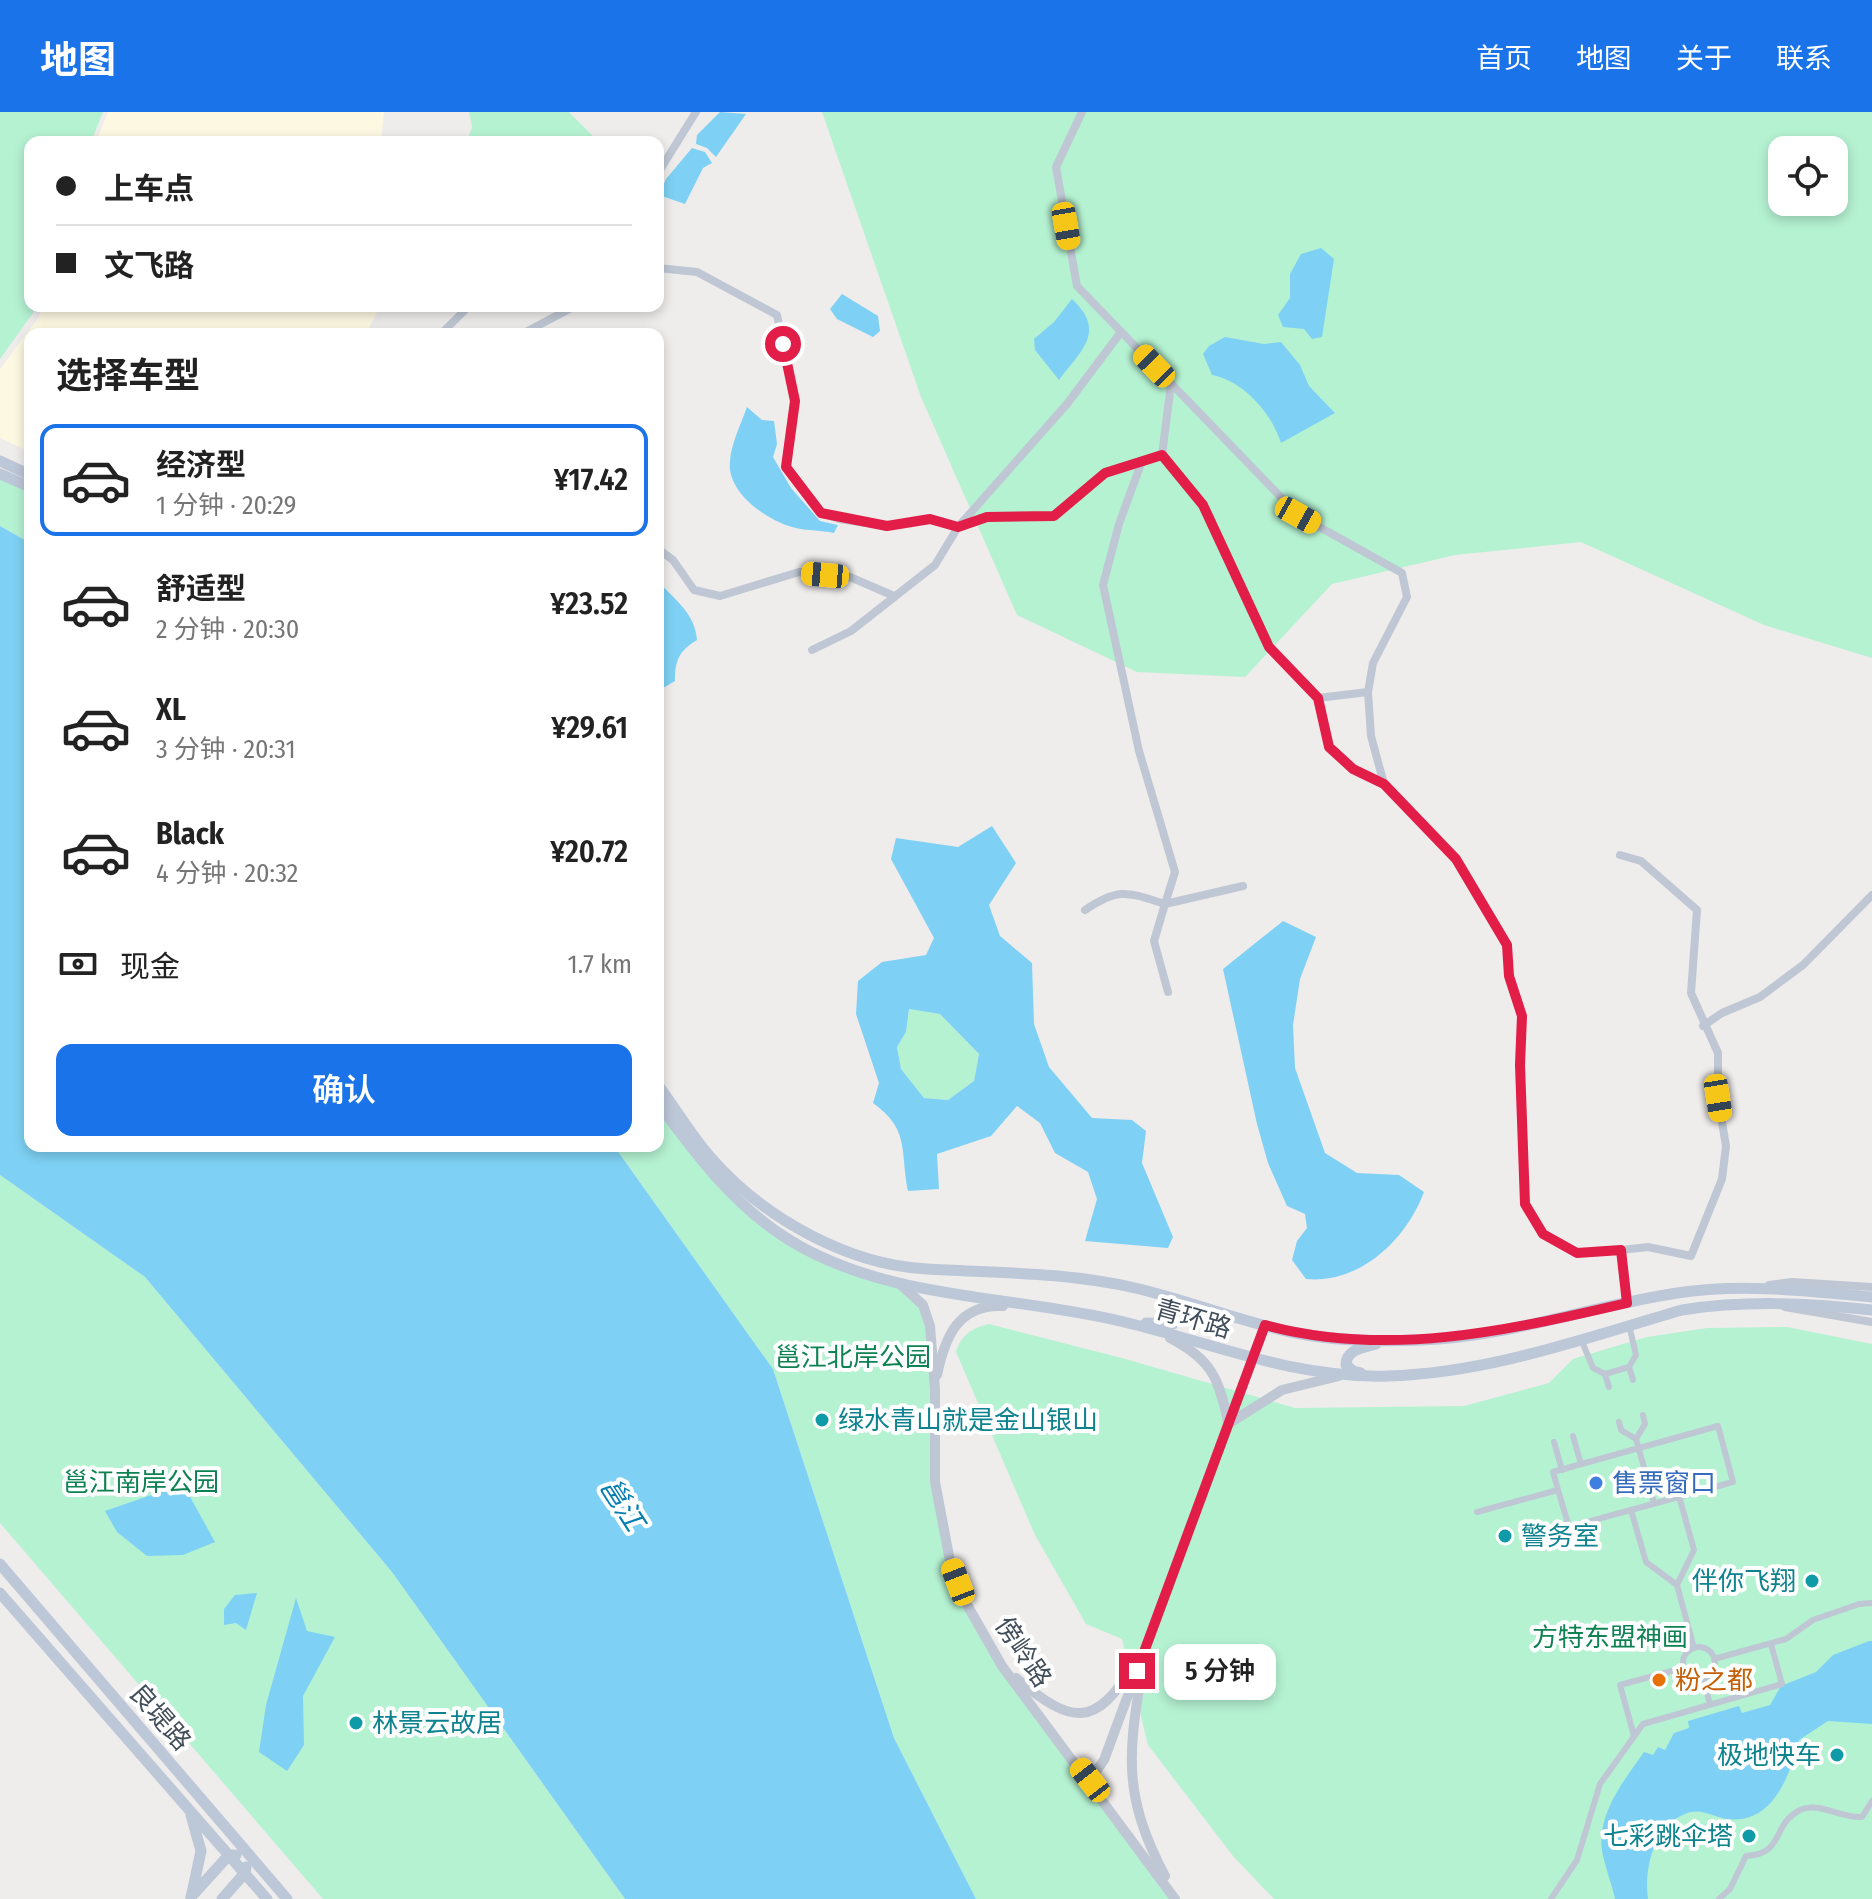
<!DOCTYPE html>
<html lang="zh">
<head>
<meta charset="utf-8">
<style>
	body { margin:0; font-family:"Fira Sans Condensed","Noto Sans SC",sans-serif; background:#f6f6f6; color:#222; height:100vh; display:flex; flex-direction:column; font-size:30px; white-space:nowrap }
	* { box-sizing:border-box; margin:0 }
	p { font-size:26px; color:#767676 }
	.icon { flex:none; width:44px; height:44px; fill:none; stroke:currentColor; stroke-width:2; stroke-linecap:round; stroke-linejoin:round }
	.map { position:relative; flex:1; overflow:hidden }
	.sheet { position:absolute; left:24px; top:216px; width:640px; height:824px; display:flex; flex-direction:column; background:#fff; border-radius:16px; box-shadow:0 4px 12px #0003 }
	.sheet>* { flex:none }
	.top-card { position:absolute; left:24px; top:24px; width:640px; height:176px; border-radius:16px; box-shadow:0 4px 12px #0003; display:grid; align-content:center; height:176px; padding:0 32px; background:#fff }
	.controls { position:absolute; left:1768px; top:24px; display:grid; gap:16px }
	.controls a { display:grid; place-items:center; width:80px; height:80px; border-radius:16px; background:#fff; box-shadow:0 4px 12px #0003; font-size:40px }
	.end { position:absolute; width:36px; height:36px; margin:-18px; border:10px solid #e11d48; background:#fff; box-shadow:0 0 0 4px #fff }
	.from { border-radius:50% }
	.bubble { position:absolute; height:56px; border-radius:16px; background:#fff; box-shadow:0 4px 12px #0003; font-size:26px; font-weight:600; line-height:56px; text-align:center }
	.car { position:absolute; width:24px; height:48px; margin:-24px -12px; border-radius:10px; box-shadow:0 0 6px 2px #0007; background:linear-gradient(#f5c518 24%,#345 0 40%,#f5c518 0 76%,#345 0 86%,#f5c518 0) }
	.top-card b { display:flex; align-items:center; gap:28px; height:76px; font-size:30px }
	.top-card b+b { border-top:2px solid #e0e0e0 }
	.top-card i { width:20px; height:20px; background:#222 }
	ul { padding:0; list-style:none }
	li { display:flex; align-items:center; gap:24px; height:112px; margin:0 16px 12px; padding:0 16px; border:4px solid transparent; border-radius:16px }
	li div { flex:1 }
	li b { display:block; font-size:30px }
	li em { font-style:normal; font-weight:600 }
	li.active { border-color:#1a73e8 }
	li>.icon { width:72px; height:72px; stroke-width:1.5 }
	h2 { padding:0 32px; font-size:36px; line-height:96px }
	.pay { display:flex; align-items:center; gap:20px; height:88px; padding:0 32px; font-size:30px }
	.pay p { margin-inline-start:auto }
	.button { display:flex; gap:16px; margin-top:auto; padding:16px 32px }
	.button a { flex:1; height:92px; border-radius:16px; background:#1a73e8; color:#fff; font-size:32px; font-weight:600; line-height:92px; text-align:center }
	header { display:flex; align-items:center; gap:48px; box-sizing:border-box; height:112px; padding:0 40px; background:#1a73e8; color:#fff }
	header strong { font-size:38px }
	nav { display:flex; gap:44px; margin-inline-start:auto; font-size:28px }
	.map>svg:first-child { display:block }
</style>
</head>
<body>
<header>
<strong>地图</strong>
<nav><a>首页</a><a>地图</a><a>关于</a><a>联系</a></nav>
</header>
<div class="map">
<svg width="1872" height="1787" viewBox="0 0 1872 1787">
	<rect width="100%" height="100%" fill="#efecec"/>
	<g fill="#fdf8e2">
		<path d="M108,0H384L381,30H96Z"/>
		<path d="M41,194H380L366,222H30V340L0,326V257L39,205Z"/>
	</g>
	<g fill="#b5f2d2" fill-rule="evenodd">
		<path d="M0,0H103L91,30H30V194H34L33,201L0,247Z"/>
		<path d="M469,0H569L599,30H467L472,15Z"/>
		<path d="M822,0H1872V546L1764,513L1581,430L1455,443L1332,472L1245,565L1137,560L1017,503L921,285ZM1782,38H1834V90H1782Z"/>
		<path d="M0,362L30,375V431L0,414Z"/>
		<path d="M909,897L940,902L979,942L974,969L948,988L924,986L901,957L897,935L906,920Z"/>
		<path d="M658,991L702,1050L792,1130L896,1169L927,1203L934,1326L950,1449L984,1526L1175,1787H976L894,1626L773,1257L614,1034H658Z"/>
		<path d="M0,1063L145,1165L392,1460L625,1787H323L0,1411Z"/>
		<path d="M989,1212L1122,1246L1295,1296L1464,1294L1549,1271L1573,1247L1586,1243L1647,1225L1707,1216L1787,1215L1872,1232V1787H1274L1233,1744L1148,1633L1122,1527L1086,1512L1035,1423L956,1240C961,1223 972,1216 989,1212Z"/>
	</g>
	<g fill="#7ed1f4" fill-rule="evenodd">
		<path d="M720,0L746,2L716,45L707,36L696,32L697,23Z"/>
		<path d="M692,36L705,40L712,51L703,56L685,92L659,83L666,67Z"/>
		<path d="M1321,136L1334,147L1322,225L1312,227L1304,217L1283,215L1278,203L1290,186V162L1301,142Z"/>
		<path d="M842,182L878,204L880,219L873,225L837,207L830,197Z"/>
		<path d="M1072,187C1106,219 1083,237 1059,268L1035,238L1034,227L1054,210Z"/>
		<path d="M1225,225L1264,232L1281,230L1300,253L1309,274L1335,301L1281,331C1272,302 1244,269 1212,263L1203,242L1209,234Z"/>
		<path d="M747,295L762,308L774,309L777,332L773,345L791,376L820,409L838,413L834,421C821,418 809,419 796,416C769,410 726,381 730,349C731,332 741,312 747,295Z"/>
		<path d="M0,414L30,431V1034H614L773,1257L894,1626L976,1787H625L392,1460L145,1165L0,1063Z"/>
		<path d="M658,469C675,488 695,501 697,528C679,539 675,548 675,569L658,579Z"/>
		<path d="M992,714L1016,751L989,793L1000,824L1032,851L1034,912L1049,955L1092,1006L1132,1008L1146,1019L1142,1051L1173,1125L1168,1136L1085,1129L1097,1087L1088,1060L1055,1041L1040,1011L1017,994L991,1024L937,1042L939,1077L908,1079C900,1037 910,1018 873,991L879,971L856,902L858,869L882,850L926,843L934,826L891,747L896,726L958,735ZM909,897L940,902L979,942L974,969L948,988L924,986L901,957L897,935L906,920Z"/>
		<path d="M1283,809L1316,825L1300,867L1293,913L1295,956L1325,1041L1357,1061L1399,1063L1424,1080C1406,1128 1360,1172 1306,1167L1292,1148L1297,1129L1307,1116L1305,1102L1287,1094L1268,1051L1257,1012L1223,857Z"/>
		<path d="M183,1372L215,1430L183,1443L147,1444L117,1420L105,1399Z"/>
		<path d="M257,1481L246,1518L236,1511L224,1513V1497L235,1483Z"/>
		<path d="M296,1486L307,1519L335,1525L303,1584L304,1633L287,1659L259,1640L266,1593Z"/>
		<path d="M1869,1529H1872V1612L1828,1609L1799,1628C1790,1663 1773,1713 1727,1707C1713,1705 1700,1695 1685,1702C1653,1715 1644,1757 1648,1787H1615C1612,1772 1606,1758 1603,1744C1594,1705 1623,1670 1644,1640L1653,1643L1658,1635L1665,1638L1674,1621L1689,1616L1688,1609L1739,1594L1742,1601L1770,1593L1781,1574L1816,1560L1833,1543Z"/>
	</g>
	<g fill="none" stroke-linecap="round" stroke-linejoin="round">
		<g stroke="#bec7d3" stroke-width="6">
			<path d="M1581,1227L1593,1256L1605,1262L1629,1255L1636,1243L1629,1213"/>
			<path d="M1629,1255L1633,1268"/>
			<path d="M1605,1262L1609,1275"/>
			<path d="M1619,1310L1621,1318L1636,1327L1645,1312L1643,1303"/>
			<path d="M1573,1324L1581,1352"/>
			<path d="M1636,1327L1654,1391"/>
			<path d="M1554,1330L1562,1358"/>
			<path d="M1631,1398L1646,1450L1677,1473L1694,1438L1679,1384"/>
			<path d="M1477,1400L1558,1378L1569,1415L1733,1370L1718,1314L1553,1360L1558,1378"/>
			<path d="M1677,1473L1694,1536"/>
			<circle cx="1699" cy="1551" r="16"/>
			<path d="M1714,1547L1786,1527L1813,1508L1859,1492L1872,1491"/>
			<path d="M1703,1567L1710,1592"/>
			<path d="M1634,1624L1620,1573L1683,1556"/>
			<path d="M1551,1787L1577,1748L1600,1672L1643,1612L1782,1572L1771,1532"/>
			<path d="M1719,1787L1730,1777L1746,1744C1785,1742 1771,1713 1800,1698C1819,1689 1841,1707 1862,1705L1872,1689"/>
		</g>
		<g stroke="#bec7d3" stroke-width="8">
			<path d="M1082,0L1056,55L1077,174L1298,403L1402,461L1407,485L1373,551L1368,580L1371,624L1384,672L1456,747L1507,833L1509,864L1522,904L1520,953L1525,1092L1543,1122L1577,1141L1621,1138"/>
			<path d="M658,61L696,0"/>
			<path d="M658,156L697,160L777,203L795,289L786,355L821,401L839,407L887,414L930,407L958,415L1067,292L1121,220"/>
			<path d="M441,222L469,194"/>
			<path d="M522,222L575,194"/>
			<path d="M1171,272L1162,343L1203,393L1269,535L1318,586L1329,635L1353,657L1384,672"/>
			<path d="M1142,349L1119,412L1103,473L1139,639L1175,760L1165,792L1243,774"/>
			<path d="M658,437L673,448L694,478L720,484L799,460L850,465L894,484"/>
			<path d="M812,538L851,519L935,453L958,415L987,405L1054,404L1105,361L1162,343"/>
			<path d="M1318,586L1368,580"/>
			<path d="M1620,743L1641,749L1697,798L1691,881L1718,941V986L1726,1034L1722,1067L1691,1144L1648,1135L1621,1138L1627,1191"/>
			<path d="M1085,798C1119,775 1127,780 1165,792L1154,829L1168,880"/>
			<path d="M1703,914L1722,901L1760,885L1803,853L1872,783"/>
			<path d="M1769,1173L1792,1170L1872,1175"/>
			<path d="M1785,1195L1872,1210"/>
		</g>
		<g stroke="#bec7d3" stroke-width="10">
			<path d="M900,1172L923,1193L930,1214L935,1277V1370L950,1449L966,1491L1002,1554L1175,1787"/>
			<path d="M1170,1226C1211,1247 1219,1266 1228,1310"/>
			<path d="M937,1263C945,1225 958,1192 1003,1194"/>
			<path d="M1228,1312L1282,1278L1339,1264"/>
			<path d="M1142,1560C1127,1645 1124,1686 1165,1764"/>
			<path d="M1016,1566C1071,1612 1095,1618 1134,1552"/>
			<path d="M1090,1668L1104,1648L1265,1213"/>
		</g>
		<g stroke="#bcc7d8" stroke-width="11">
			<path d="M0,349L30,363"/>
			<path d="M0,362L30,375"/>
			<path d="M658,973C676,997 692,1025 712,1047C764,1106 848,1153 927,1157C997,1161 1066,1160 1135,1176C1188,1188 1238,1209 1291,1220C1334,1229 1378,1230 1421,1228C1508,1225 1591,1194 1677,1181C1741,1171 1808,1179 1872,1185"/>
			<path d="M658,991C697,1044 735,1095 791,1129C890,1189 1014,1183 1124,1210C1214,1231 1293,1267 1388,1264C1489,1261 1585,1226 1682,1198C1746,1188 1808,1191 1872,1198"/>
			<path d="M1146,1211L1173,1212L1180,1197L1167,1191"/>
			<path d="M1361,1261L1353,1259L1346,1253C1346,1237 1363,1236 1376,1232"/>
			<path d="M0,1452L287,1787"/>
			<path d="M0,1481L267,1787"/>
			<path d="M191,1785L229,1743H236"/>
			<path d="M191,1786L201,1739L191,1703"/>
			<path d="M222,1787L245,1761L246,1755"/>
		</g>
	</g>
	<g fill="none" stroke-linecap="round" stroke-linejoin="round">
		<path stroke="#e11d48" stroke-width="10" d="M783,232L795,289L786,355L821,401L887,414L930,407L958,415L987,405L1054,404L1105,361L1162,343L1203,393L1269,535L1318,586L1329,635L1353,657L1384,672L1456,747L1507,833L1509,864L1522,904L1520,953L1525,1092L1543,1122L1577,1141L1621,1138L1627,1191C1507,1219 1387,1246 1265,1213L1137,1559"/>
	</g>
	<g fill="#0f9aa8" stroke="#fff" stroke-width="3">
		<circle cx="822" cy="1308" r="8"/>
		<circle cx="1505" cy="1424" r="8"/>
		<circle cx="1812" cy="1469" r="8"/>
		<circle cx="356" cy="1611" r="8"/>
		<circle cx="1837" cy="1643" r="8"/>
		<circle cx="1749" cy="1724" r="8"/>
	</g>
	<circle fill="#3f7fe0" stroke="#fff" stroke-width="3" cx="1596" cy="1371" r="8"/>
	<circle fill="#e8710a" stroke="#fff" stroke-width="3" cx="1659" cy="1568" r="8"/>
	<g text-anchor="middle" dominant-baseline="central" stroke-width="8" stroke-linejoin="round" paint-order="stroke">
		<g font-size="26" fill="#434e5b" stroke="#fff">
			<text transform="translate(1193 1207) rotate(16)">青环路</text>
			<text transform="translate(1023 1540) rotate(56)">傍岭路</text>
			<text transform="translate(160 1605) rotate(49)">良堤路</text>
		</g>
		<g font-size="26" fill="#0e8252" stroke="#fff">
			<text x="853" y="1245">邕江北岸公园</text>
			<text x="141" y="1370">邕江南岸公园</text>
			<text x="1610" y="1525">方特东盟神画</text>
		</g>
		<g font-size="26" fill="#0d838f" stroke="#fff" text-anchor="start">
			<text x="838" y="1308">绿水青山就是金山银山</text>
			<text x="1521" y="1424">警务室</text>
			<text x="1796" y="1469" text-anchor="end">伴你飞翔</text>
			<text x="372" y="1611">林景云故居</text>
			<text x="1821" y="1643" text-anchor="end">极地快车</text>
			<text x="1733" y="1724" text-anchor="end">七彩跳伞塔</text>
		</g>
		<g font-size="26" fill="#366cbe" stroke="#fff" text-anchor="start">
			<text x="1612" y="1371">售票窗口</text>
		</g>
		<g font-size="26" fill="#c56008" stroke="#fff" text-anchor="start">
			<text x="1675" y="1568">粉之都</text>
		</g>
		<g font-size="28" font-style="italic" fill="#007db1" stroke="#fff">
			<text transform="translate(622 1392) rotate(57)">邕江</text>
		</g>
	</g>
</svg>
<div class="controls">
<a><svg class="icon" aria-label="locate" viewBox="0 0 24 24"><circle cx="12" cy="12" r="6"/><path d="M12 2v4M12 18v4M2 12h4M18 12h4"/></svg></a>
</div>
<i class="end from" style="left:783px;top:232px"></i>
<i class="end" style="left:1137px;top:1559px"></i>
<div class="bubble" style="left:1164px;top:1532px;width:112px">5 分钟</div>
<i class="car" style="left:1066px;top:114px;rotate:170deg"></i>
<i class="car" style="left:1154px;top:254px;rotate:316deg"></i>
<i class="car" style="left:1298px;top:403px;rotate:119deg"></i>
<i class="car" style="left:825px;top:463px;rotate:275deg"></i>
<i class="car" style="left:1718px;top:986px;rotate:171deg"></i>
<i class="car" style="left:958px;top:1470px;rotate:339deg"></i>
<i class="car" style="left:1090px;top:1668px;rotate:322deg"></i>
<div class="top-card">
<b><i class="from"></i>上车点</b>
<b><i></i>文飞路</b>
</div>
<section class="sheet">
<h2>选择车型</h2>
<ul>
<li class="active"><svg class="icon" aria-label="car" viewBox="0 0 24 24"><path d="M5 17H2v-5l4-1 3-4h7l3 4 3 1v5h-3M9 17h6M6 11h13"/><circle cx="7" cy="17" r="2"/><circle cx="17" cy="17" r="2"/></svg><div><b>经济型</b><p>1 分钟 · 20:29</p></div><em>¥17.42</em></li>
<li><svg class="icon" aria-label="car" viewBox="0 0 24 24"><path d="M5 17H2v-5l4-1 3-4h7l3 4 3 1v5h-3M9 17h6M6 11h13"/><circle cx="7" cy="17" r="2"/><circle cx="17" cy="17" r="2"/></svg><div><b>舒适型</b><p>2 分钟 · 20:30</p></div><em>¥23.52</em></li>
<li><svg class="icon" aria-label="car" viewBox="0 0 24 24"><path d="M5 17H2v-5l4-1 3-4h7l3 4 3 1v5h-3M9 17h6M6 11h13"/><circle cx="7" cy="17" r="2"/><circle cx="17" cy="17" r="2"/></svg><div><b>XL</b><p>3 分钟 · 20:31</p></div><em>¥29.61</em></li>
<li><svg class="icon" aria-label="car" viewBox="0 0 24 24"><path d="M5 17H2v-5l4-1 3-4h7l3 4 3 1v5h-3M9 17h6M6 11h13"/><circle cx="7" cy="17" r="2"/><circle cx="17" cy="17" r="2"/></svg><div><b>Black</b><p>4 分钟 · 20:32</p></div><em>¥20.72</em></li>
</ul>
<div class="pay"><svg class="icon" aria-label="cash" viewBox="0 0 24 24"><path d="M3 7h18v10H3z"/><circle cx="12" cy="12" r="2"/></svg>现金<p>1.7 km</p></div>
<div class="button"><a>确认</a></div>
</section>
</div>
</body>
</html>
